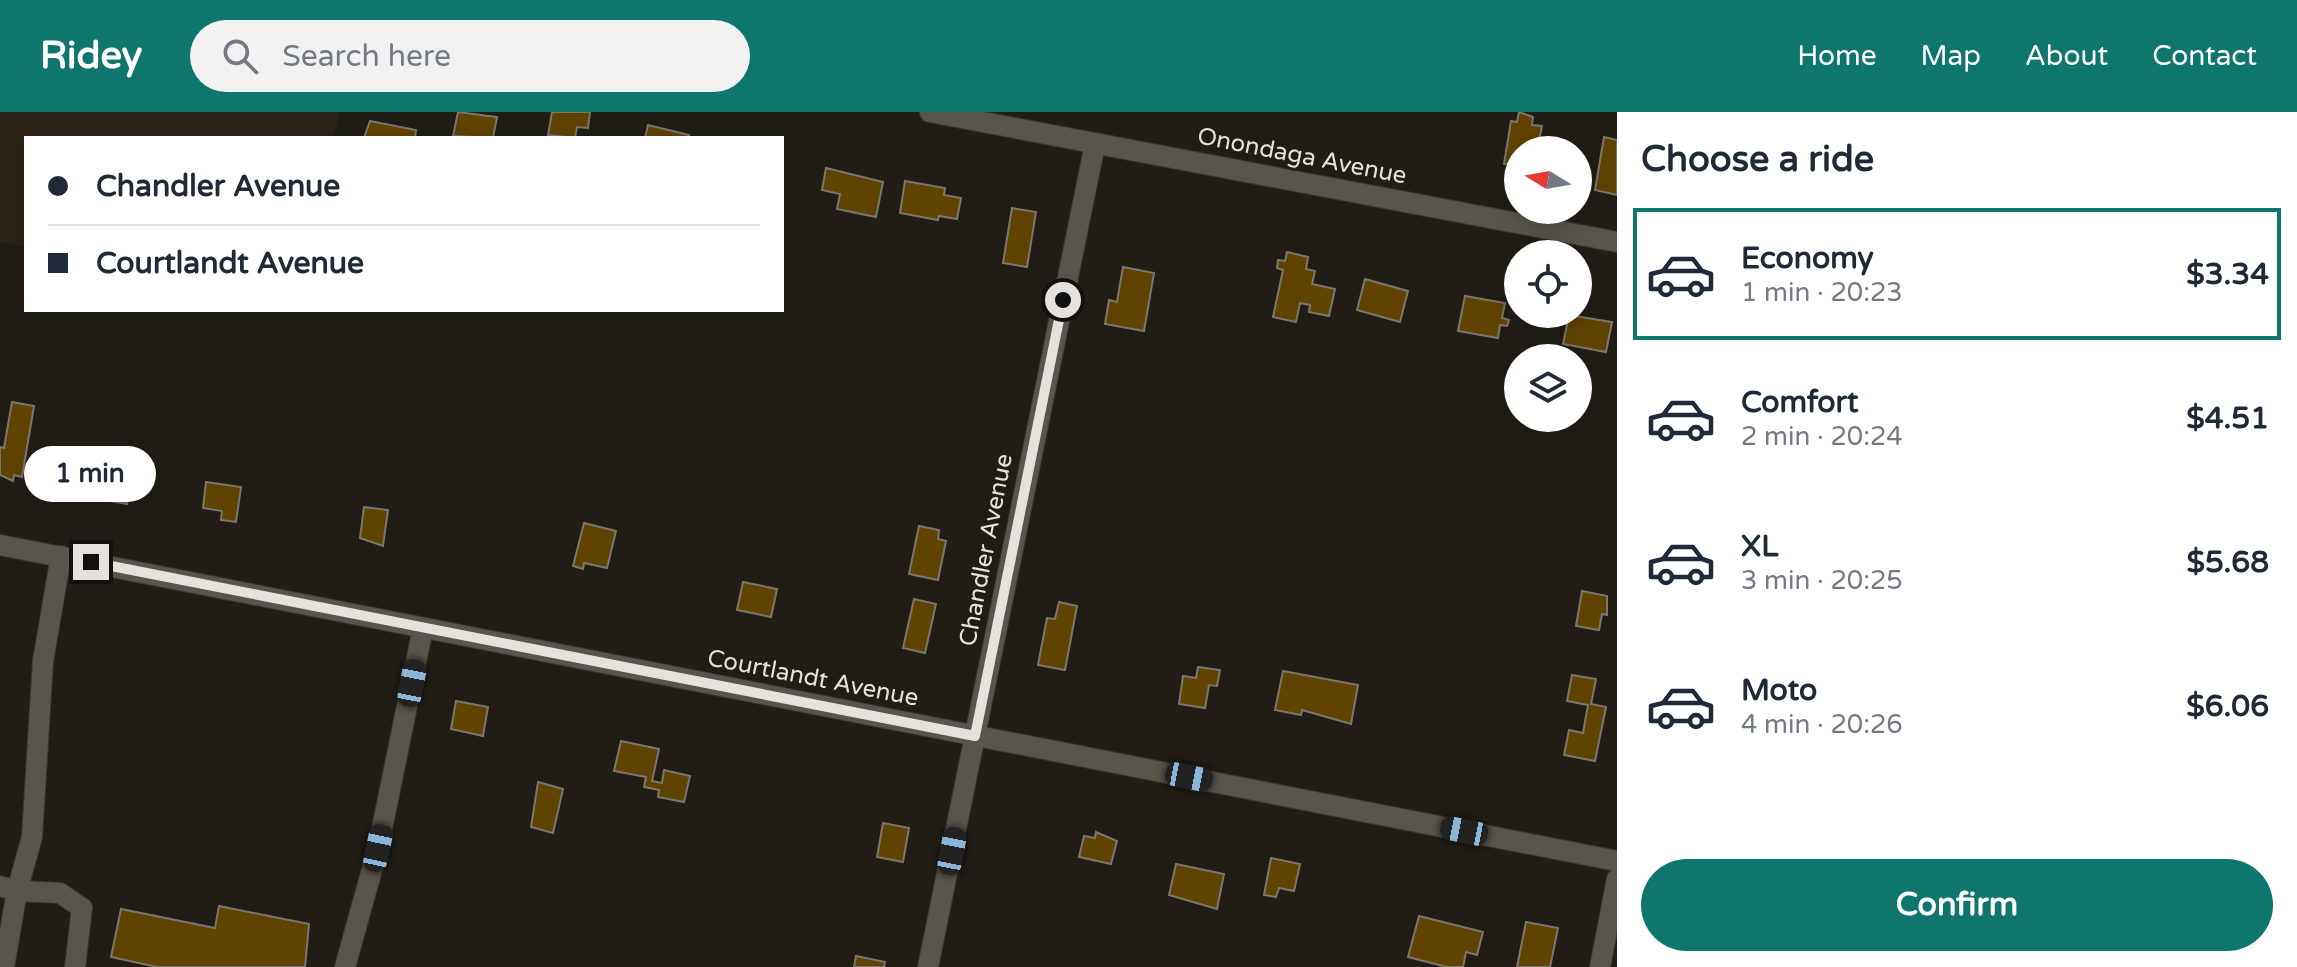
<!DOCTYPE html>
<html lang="en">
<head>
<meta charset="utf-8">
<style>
	body { margin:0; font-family:"Varela Round",sans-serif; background:#f2f2f3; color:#1f2937; height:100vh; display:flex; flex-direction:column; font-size:30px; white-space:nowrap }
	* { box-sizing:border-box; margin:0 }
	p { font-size:26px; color:#747a83 }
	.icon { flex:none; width:44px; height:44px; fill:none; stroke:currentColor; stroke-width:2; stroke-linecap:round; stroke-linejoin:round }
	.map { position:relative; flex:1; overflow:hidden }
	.sheet { display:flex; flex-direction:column; background:#fff; width:680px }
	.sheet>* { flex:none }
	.banner { position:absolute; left:24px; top:24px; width:760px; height:176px; border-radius:0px; box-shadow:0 4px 20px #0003; display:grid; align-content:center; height:176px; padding:0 24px; background:#fff }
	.needle { width:52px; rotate:281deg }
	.fabs { position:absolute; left:1504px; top:24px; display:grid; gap:16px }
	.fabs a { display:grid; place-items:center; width:88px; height:88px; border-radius:50%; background:#fff; box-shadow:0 4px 20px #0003; font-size:40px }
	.end { position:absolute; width:36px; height:36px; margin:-18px; border:10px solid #e5e2dd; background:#111; box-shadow:0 0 0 4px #111 }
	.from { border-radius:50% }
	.bubble { position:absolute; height:56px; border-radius:28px; background:#fff; box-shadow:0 4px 20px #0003; font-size:26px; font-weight:800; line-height:56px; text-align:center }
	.car { position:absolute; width:24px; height:48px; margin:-24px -12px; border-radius:10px; box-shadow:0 0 6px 2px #0007; background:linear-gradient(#222 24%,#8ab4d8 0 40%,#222 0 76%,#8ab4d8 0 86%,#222 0) }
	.banner b { display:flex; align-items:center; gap:28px; height:76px; font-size:30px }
	.banner b+b { border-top:2px solid #e0e1e3 }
	.banner i { width:20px; height:20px; background:#1f2937 }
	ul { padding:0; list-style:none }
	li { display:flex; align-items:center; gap:24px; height:132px; margin:0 16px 12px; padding:0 8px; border:4px solid transparent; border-radius:0px }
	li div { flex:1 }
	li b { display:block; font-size:30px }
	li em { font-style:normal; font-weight:800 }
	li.on { border-color:#0f766e }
	li>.icon { width:72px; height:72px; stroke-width:1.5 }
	h2 { padding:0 24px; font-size:36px; line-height:96px }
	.button { display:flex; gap:16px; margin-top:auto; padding:16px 24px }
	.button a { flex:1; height:92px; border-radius:48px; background:#0f766e; color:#fff; font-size:32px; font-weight:800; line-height:92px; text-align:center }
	header { display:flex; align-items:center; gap:48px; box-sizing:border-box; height:112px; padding:0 40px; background:#0f766e; color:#fff }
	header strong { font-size:38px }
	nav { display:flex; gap:44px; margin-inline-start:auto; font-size:28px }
	.search { width:560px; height:72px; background:#f2f2f3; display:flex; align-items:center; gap:20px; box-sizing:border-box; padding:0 28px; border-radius:44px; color:#747a83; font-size:30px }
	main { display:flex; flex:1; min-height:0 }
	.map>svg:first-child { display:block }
</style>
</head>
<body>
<header>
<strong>Ridey</strong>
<div class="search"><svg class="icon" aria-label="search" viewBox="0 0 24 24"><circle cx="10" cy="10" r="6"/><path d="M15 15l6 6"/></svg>Search here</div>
<nav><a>Home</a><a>Map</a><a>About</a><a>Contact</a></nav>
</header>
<main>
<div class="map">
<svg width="1617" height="855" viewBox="0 0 1617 855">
	<rect width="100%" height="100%" fill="#211d16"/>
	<path fill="#2c2417" d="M0,0H339L334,26H26V135L0,130Z"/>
	<g fill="#614300" stroke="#7c776e" stroke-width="2">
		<path d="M458,0L497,5L493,26L453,24Z"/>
		<path d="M552,0H590L588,16L577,15L575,26L548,23Z"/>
		<path d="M1519,0L1533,5L1532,13L1542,14L1537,38H1518V54L1504,52L1511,9L1517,10Z"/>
		<path d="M370,9L416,18L415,26H364Z"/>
		<path d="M648,13L689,23L688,26H645Z"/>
		<path d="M1604,25L1617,28V83L1595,78Z"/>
		<path d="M826,56L883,70L876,105L837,97L840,82L822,78Z"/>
		<path d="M905,69L945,76L944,83L961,86L957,107L939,104L938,108L900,101Z"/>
		<path d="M1012,96L1036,100L1027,155L1003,151Z"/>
		<path d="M1287,140L1308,145L1306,157L1315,159L1312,172L1335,177L1329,204L1309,200L1310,193L1300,191L1296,210L1273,205L1283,158L1277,156L1278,148L1285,149Z"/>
		<path d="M1123,155L1154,161L1144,219L1105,212L1109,188L1117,190Z"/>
		<path d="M1365,167L1408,179L1400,210L1357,198Z"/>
		<path d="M1465,184L1505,191L1502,206L1509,208L1507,214L1500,213L1498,226L1458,219Z"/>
		<path d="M1569,203L1612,210L1606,240L1563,232Z"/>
		<path d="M12,290L34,294L22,365L14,363L13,369L0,363V335L4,336Z"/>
		<path d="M91,349L134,358L127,392L84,384Z"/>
		<path d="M206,370L241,375L236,410L221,408L222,399L203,396Z"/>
		<path d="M364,395L388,398L383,434L360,426Z"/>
		<path d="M584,411L616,419L607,456L584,451L583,457L573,454Z"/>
		<path d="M919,414L939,418L938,427L946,429L938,468L909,462Z"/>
		<path d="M743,470L777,477L771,505L737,498Z"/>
		<path d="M1582,479L1607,484V503L1602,502L1599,518L1576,514Z"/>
		<path d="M914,487L936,492L925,541L903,536Z"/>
		<path d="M1059,490L1077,494L1065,558L1038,553L1047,506L1055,507Z"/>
		<path d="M1198,555L1220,558L1217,574L1209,573L1205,596L1179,592L1183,564L1196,566Z"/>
		<path d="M1283,559L1358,573L1351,612L1302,598L1301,603L1275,598Z"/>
		<path d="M1572,563L1596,567L1591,592L1606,595L1595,649L1564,643L1569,618L1583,621L1588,593L1567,589Z"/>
		<path d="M456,589L488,595L483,624L451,617Z"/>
		<path d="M621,629L659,637L652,669L662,671L664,658L690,664L684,690L658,685L659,678L644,675L646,665L614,659Z"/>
		<path d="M538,670L563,677L553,721L531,715Z"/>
		<path d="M883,711L909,716L903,750L877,745Z"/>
		<path d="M1096,720L1117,729L1111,752L1079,745L1084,724L1095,726Z"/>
		<path d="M1271,746L1300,752L1294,779L1279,776L1276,785L1264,783Z"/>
		<path d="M1176,752L1224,762L1217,797L1169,783Z"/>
		<path d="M219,794L309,812L305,855H157L111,845L121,797L215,816Z"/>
		<path d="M1419,804L1483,820L1477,843L1466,840L1463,855H1447L1408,845Z"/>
		<path d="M1526,810L1558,816L1550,855H1517Z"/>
		<path d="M856,844L885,850L884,855H854Z"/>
	</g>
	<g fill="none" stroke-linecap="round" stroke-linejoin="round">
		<g stroke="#3b3733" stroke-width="22">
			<g id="minor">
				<path d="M930,0L1617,130"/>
				<path d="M0,433L1617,749"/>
				<path d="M0,774L17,779L60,781L82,796L75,855"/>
				<path d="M4,855L17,779L32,725L43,549L61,444"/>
				<path d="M345,855L378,736L423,516"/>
				<path d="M928,855L1095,32"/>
				<path d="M1600,855L1617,767"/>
			</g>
		</g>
		<use href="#minor" stroke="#5a554c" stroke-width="20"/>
	</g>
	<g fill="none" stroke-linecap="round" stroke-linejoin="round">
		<path stroke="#e5e2dd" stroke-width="10" d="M91,450L975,624L1063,188"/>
	</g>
	<g text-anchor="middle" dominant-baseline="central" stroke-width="6" stroke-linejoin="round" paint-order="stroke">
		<g font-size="24" fill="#e5e2dd" stroke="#211d16">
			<text transform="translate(1302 44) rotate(11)">Onondaga Avenue</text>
			<text transform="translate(986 438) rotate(-79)">Chandler Avenue</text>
			<text transform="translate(813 566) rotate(11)">Courtlandt Avenue</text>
		</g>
	</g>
</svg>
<div class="fabs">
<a><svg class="needle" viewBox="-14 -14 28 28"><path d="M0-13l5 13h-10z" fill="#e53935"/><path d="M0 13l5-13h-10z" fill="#747a83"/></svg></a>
<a><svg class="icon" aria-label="locate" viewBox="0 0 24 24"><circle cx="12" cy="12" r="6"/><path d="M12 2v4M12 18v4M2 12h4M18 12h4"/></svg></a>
<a><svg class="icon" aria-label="layers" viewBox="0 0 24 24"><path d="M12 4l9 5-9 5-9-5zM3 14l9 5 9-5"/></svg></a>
</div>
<i class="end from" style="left:1063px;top:188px"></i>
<i class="end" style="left:91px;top:450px"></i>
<div class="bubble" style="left:24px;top:334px;width:132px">1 min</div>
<i class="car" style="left:412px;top:571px;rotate:11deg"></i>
<i class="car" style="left:1189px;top:665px;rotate:101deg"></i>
<i class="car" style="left:1464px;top:719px;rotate:281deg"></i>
<i class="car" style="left:378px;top:736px;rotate:12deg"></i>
<i class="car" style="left:952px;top:739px;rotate:11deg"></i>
<div class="banner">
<b><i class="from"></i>Chandler Avenue</b>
<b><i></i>Courtlandt Avenue</b>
</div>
</div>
<section class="sheet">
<h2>Choose a ride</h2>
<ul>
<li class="on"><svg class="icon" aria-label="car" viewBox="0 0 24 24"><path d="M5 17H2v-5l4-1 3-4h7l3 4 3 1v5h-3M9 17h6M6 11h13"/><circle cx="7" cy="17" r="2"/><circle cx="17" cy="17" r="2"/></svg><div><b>Economy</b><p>1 min · 20:23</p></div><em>$3.34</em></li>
<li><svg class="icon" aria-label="car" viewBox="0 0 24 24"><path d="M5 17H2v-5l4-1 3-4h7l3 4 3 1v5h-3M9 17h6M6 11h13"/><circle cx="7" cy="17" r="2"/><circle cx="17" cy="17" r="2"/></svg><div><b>Comfort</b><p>2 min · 20:24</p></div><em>$4.51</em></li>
<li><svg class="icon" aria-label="car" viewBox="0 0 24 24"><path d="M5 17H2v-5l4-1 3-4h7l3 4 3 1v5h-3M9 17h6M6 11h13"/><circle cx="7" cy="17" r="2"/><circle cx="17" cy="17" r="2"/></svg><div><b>XL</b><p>3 min · 20:25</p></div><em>$5.68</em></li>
<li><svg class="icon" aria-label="car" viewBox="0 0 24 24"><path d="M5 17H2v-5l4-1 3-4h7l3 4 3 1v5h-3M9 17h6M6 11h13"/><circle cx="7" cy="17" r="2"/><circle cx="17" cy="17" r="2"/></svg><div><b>Moto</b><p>4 min · 20:26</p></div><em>$6.06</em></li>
</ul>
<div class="button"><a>Confirm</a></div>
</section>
</main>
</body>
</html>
